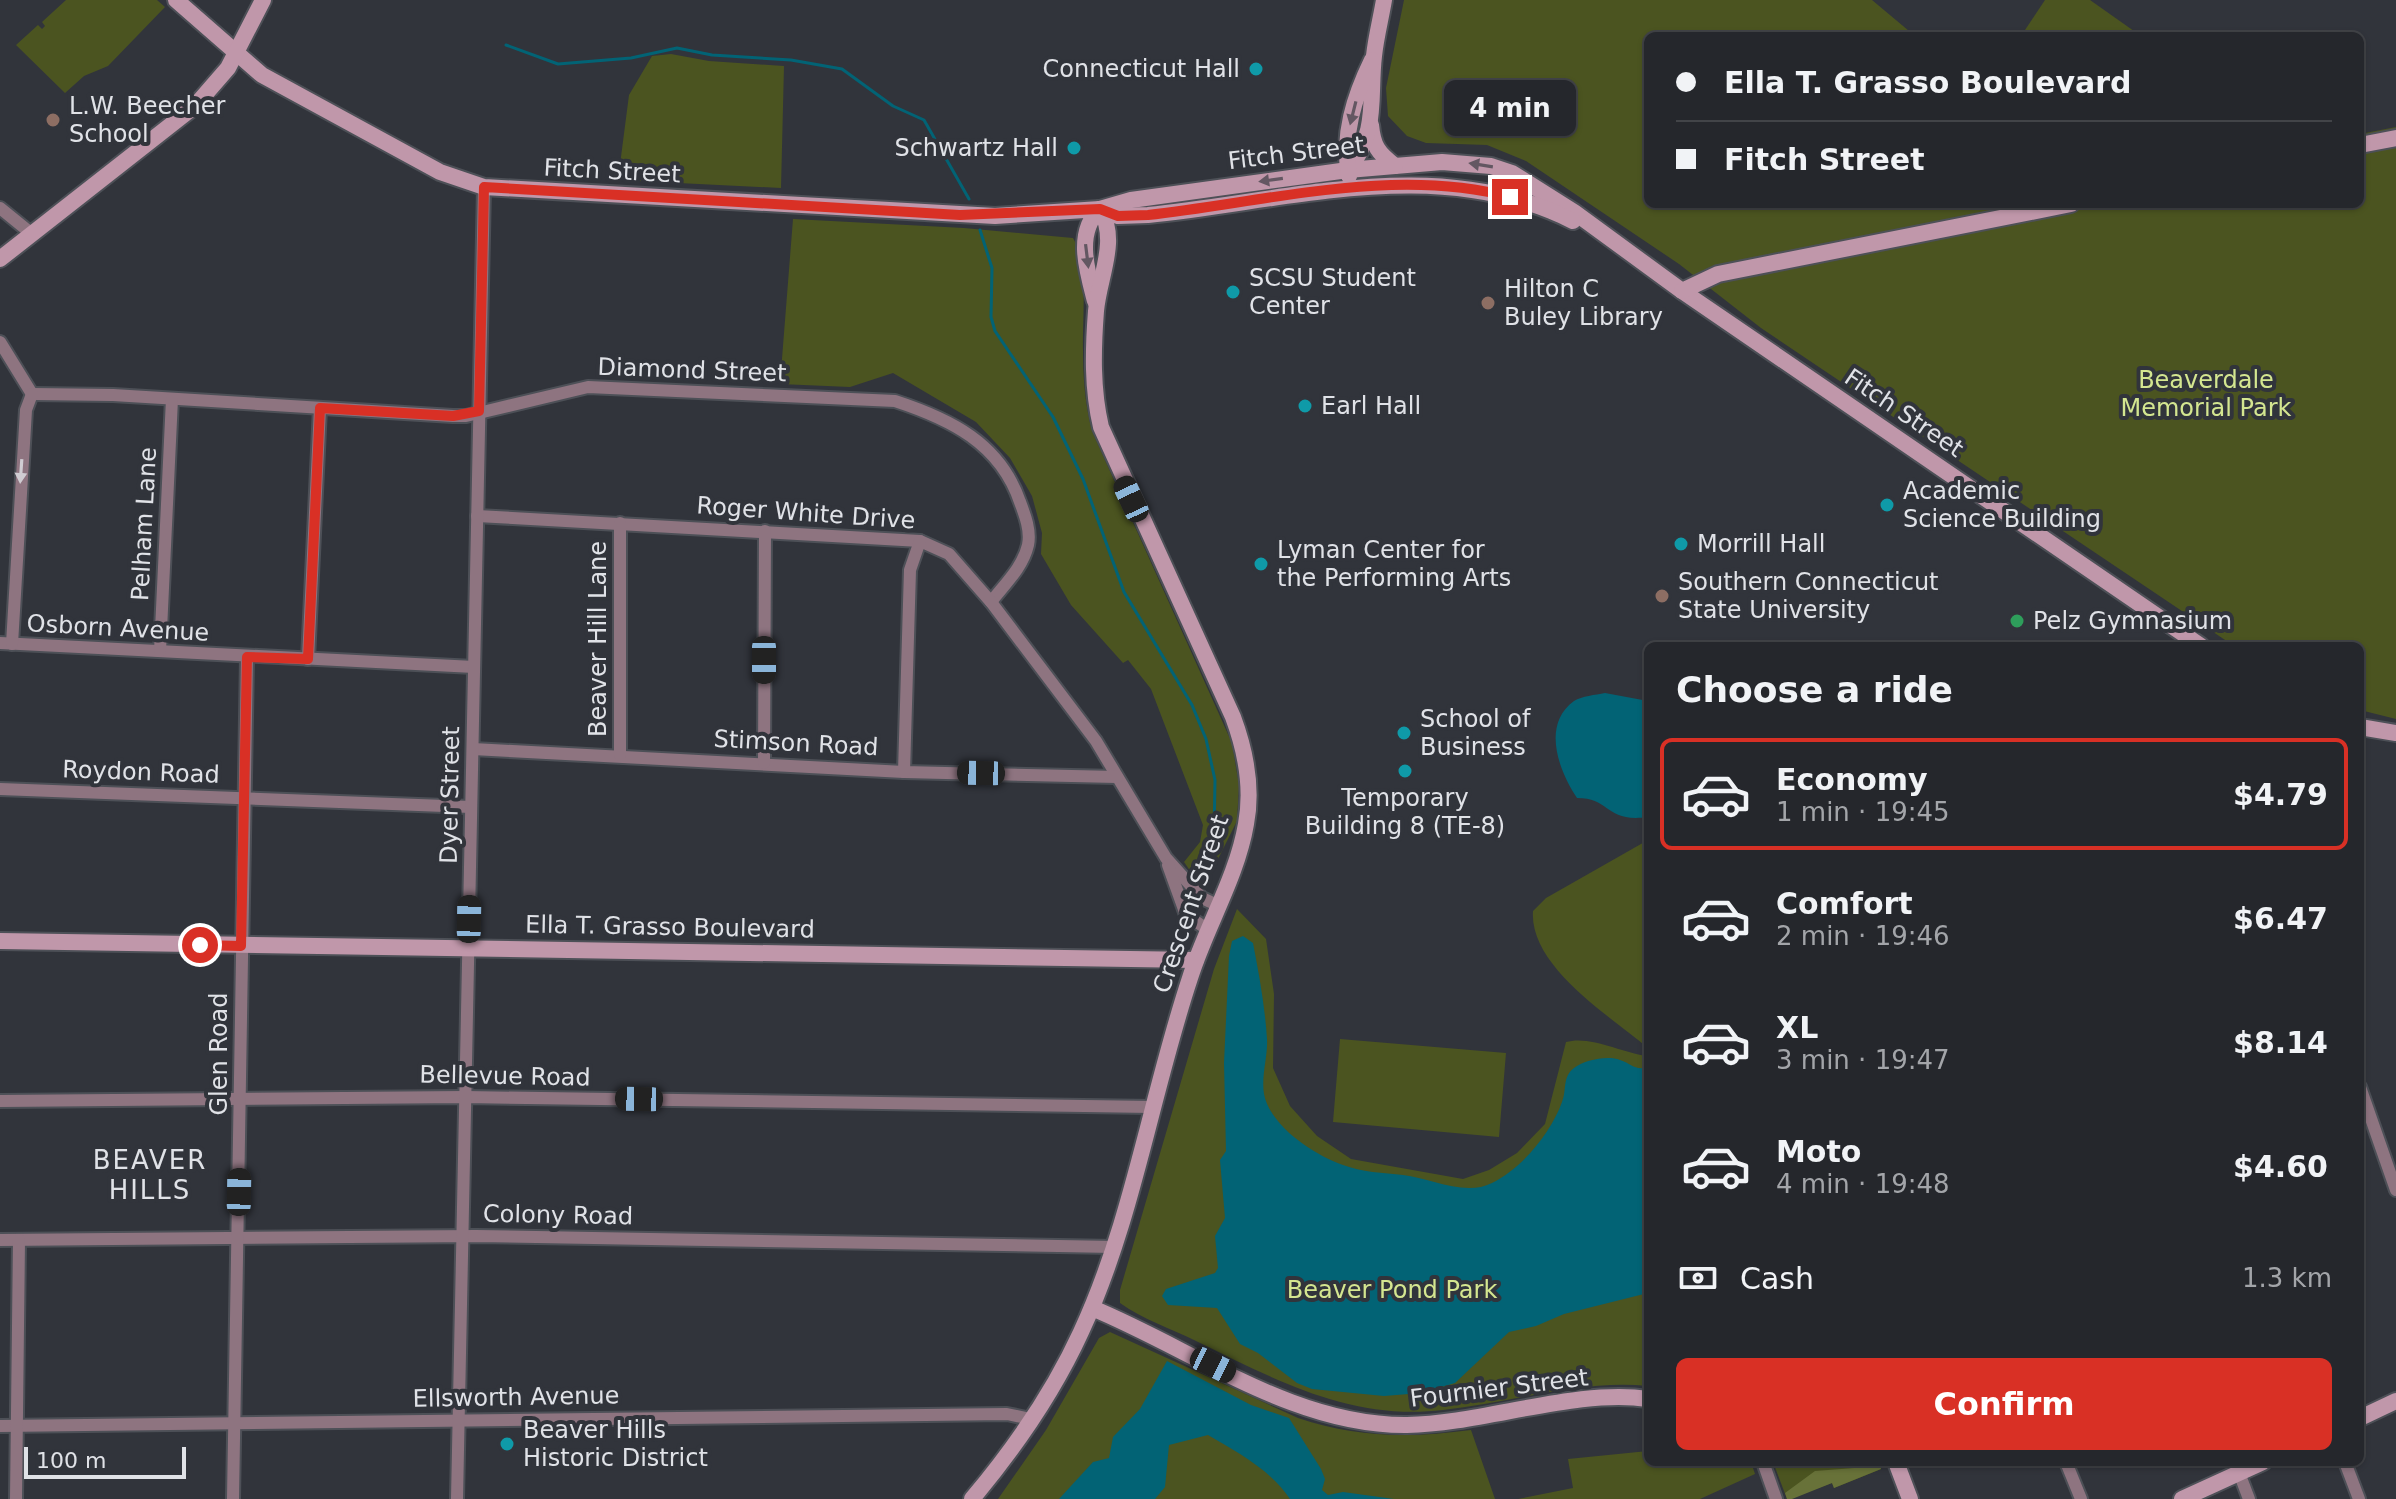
<!DOCTYPE html>
<html lang="en">
<head>
<meta charset="utf-8">
<style>
	body { margin:0; font-family:"DejaVu Sans",sans-serif; background:#2d2f34; color:#f1f3f6; height:100vh; display:flex; flex-direction:column; font-size:30px; white-space:nowrap }
	* { box-sizing:border-box; margin:0 }
	p { font-size:26px; color:#a3a5a9 }
	.icon { flex:none; width:44px; height:44px; fill:none; stroke:currentColor; stroke-width:2; stroke-linecap:round; stroke-linejoin:round }
	.map { position:relative; flex:1; overflow:hidden }
	.panel { position:absolute; left:1644px; top:642px; width:720px; height:824px; display:flex; flex-direction:column; background:#25272c; border-radius:12px; box-shadow:0 2px 6px #0004,0 0 0 2px #424448 }
	.panel>* { flex:none }
	.guide { position:absolute; left:1644px; top:32px; width:720px; height:176px; border-radius:12px; box-shadow:0 2px 6px #0004,0 0 0 2px #424448; display:grid; align-content:center; height:176px; padding:0 32px; background:#25272c }
	.scale { position:absolute; left:24px; bottom:20px; width:162px; box-sizing:border-box; padding-left:8px; border:4px solid #e0e2e7; border-top:0; font-size:22px; line-height:28px; white-space:nowrap; color:#e0e2e7; -webkit-text-stroke:6px #31343b; paint-order:stroke }
	.end { position:absolute; width:36px; height:36px; margin:-18px; border:10px solid #d93025; background:#fff; box-shadow:0 0 0 4px #fff }
	.from { border-radius:50% }
	.bubble { position:absolute; height:56px; border-radius:12px; background:#25272c; box-shadow:0 2px 6px #0004,0 0 0 2px #424448; font-size:26px; font-weight:700; line-height:56px; text-align:center }
	.car { position:absolute; width:24px; height:48px; margin:-24px -12px; border-radius:10px; box-shadow:0 0 6px 2px #0007; background:linear-gradient(#222 24%,#8ab4d8 0 40%,#222 0 76%,#8ab4d8 0 86%,#222 0) }
	.guide b { display:flex; align-items:center; gap:28px; height:76px; font-size:30px }
	.guide b+b { border-top:2px solid #424448 }
	.guide i { width:20px; height:20px; background:#f1f3f6 }
	ul { padding:0; list-style:none }
	li { display:flex; align-items:center; gap:24px; height:112px; margin:0 16px 12px; padding:0 16px; border:4px solid transparent; border-radius:12px }
	li div { flex:1 }
	li b { display:block; font-size:30px }
	li em { font-style:normal; font-weight:700 }
	li.on { border-color:#d93025 }
	li>.icon { width:72px; height:72px; stroke-width:1.5 }
	h2 { padding:0 32px; font-size:36px; line-height:96px }
	.pay { display:flex; align-items:center; gap:20px; height:88px; padding:0 32px; font-size:30px }
	.pay p { margin-inline-start:auto }
	.cta { display:flex; gap:16px; margin-top:auto; padding:16px 32px }
	.cta a { flex:1; height:92px; border-radius:12px; background:#d93025; color:#fff; font-size:32px; font-weight:700; line-height:92px; text-align:center }
	.map>svg:first-child { display:block }
</style>
</head>
<body>
<div class="map">
<svg width="2396" height="1499" viewBox="0 0 2396 1499">
	<rect width="100%" height="100%" fill="#31343b"/>
	<g fill="#4b5420">
		<path d="M66,0H157L165,7L108,66L84,76L65,93L16,45L38,25L42,29L45,26L42,22Z"/>
		<path d="M1404,0H1872L1915,36H1648V204H2360V134L2396,127V719L2360,710V646H2234L1761,328L1679,264L1526,161L1487,145L1426,143L1407,136L1388,116L1386,88Z"/>
		<path d="M2045,0H2090L2141,36H2021Z"/>
		<path d="M671,54L709,61L784,66L781,188L618,180L629,95L652,56Z"/>
		<path d="M793,219L964,228L1073,238C1089,264 1082,319 1083,350C1083,377 1085,404 1092,431L1232,743L1239,785L1237,821L1208,879L1195,878L1184,862L1200,842L1203,825L1151,689L1128,660L1123,663L1071,605L1041,554L1042,533L1032,496L1010,458L976,422L893,373L850,387L780,384Z"/>
		<path d="M1648,840V1048C1610,1016 1529,966 1533,911L1546,898Z"/>
		<path d="M1237,909L1266,939L1274,994L1273,1068L1290,1106L1317,1136L1351,1159L1463,1179L1489,1170L1517,1153L1545,1124L1566,1042C1590,1035 1622,1053 1648,1056V1386C1581,1379 1510,1403 1443,1410C1351,1421 1276,1380 1196,1341C1172,1329 1142,1319 1120,1303V1290L1214,969Z"/>
		<path d="M1340,1039L1506,1053L1499,1137L1333,1122Z"/>
		<path d="M1110,1332L1298,1418C1357,1438 1410,1438 1471,1430L1495,1499H998L1046,1430L1099,1338Z"/>
		<path d="M1648,1451V1462H1751L1755,1474L1700,1499H1518L1573,1488L1568,1459Z"/>
		<path d="M1773,1462H1879L1881,1469L1834,1488L1832,1483L1787,1499Z"/>
	</g>
	<path fill="#687239" d="M1880,1466L1881,1469L1834,1488L1832,1483L1792,1499H1787L1785,1493L1815,1471Z"/>
	<g fill="#026375">
		<path d="M1605,693L1648,701V817C1605,823 1611,798 1577,798C1559,771 1541,725 1574,701C1582,696 1595,695 1605,693Z"/>
		<path d="M1243,936L1253,943C1259,974 1265,1007 1267,1039C1268,1056 1261,1076 1264,1094C1270,1126 1314,1155 1343,1165C1361,1172 1384,1173 1403,1175C1430,1178 1465,1197 1492,1183C1522,1168 1551,1133 1562,1102C1567,1090 1562,1077 1574,1068C1584,1060 1608,1055 1620,1060C1632,1064 1635,1071 1648,1067V1293L1564,1314L1536,1326L1509,1332L1455,1383L1421,1393L1384,1396L1312,1389L1297,1383L1258,1353L1240,1344L1217,1308L1168,1305L1162,1296L1166,1289L1215,1273L1218,1268L1215,1236L1225,1218L1220,1160L1226,1151L1224,1063L1229,956L1232,941Z"/>
		<path d="M1167,1361L1251,1405L1289,1418L1321,1469L1325,1479L1322,1490L1328,1495L1343,1492L1394,1499H1290C1271,1470 1237,1452 1208,1435L1169,1445L1165,1487L1155,1499H1059L1093,1462L1109,1458L1113,1437L1140,1409Z"/>
	</g>
	<g fill="none" stroke-linecap="round" stroke-linejoin="round">
		<g stroke="#026375" stroke-width="3">
			<path d="M506,45L558,64L631,58L677,48L712,55L791,60L842,69L893,106L924,120L969,199"/>
			<path d="M980,230L992,268L991,317L995,331L1053,417L1083,479L1124,592L1192,705L1206,739L1215,780L1214,837"/>
		</g>
		<g stroke="#4d5057" stroke-width="16">
			<g id="street">
				<path d="M0,208L32,234"/>
				<path d="M0,342L32,394"/>
				<path d="M32,394L113,395L453,416H466L588,387L895,401C950,419 1000,443 1020,502C1025,515 1031,531 1028,545C1023,567 1005,584 991,602"/>
				<path d="M477,516L920,541L949,554L991,602L1096,741L1166,858L1202,898L1217,905"/>
				<path d="M0,643L474,667"/>
				<path d="M12,644L26,410L32,394"/>
				<path d="M160,651L172,399"/>
				<path d="M308,659L320,408"/>
				<path d="M473,749L904,772L1117,777"/>
				<path d="M620,755V523"/>
				<path d="M764,763L765,531"/>
				<path d="M904,772L910,570L920,541"/>
				<path d="M0,789L471,807"/>
				<path d="M1168,865L1186,915L1207,929"/>
				<path d="M2360,1087L2396,1190"/>
				<path d="M0,1101L465,1097L1153,1107"/>
				<path d="M0,1240L476,1236L1115,1247"/>
				<path d="M0,1426L1007,1414L1031,1419"/>
				<path d="M1763,1462L1776,1499"/>
				<path d="M2066,1462L2081,1499"/>
				<path d="M2235,1462L2249,1499"/>
				<path d="M2345,1462L2359,1499"/>
				<path d="M16,1499L19,1240"/>
				<path d="M233,1499L247,657"/>
				<path d="M457,1499L484,187"/>
			</g>
		</g>
		<g stroke="#4d5057" stroke-width="20">
			<g id="secondary">
				<path d="M176,0L262,75L440,172L484,187L995,216L1100,209L1131,200L1348,170L1442,162L1491,166L1512,173L1574,212L1682,291L2201,646"/>
				<path d="M1371,125C1373,146 1378,153 1395,166"/>
				<path d="M2360,145L2396,138"/>
				<path d="M1348,170C1379,132 1369,97 1374,56C1376,37 1381,18 1384,0"/>
				<path d="M1349,176C1342,135 1354,97 1372,60"/>
				<path d="M1100,209L1118,216L1148,215C1290,201 1438,153 1573,221"/>
				<path d="M0,259L195,106L228,68L263,0"/>
				<path d="M1682,291L1718,274L2071,204"/>
				<path d="M1095,301C1087,271 1075,232 1100,209"/>
				<path d="M2360,727L2396,733"/>
				<path d="M0,941L1196,960"/>
				<path d="M1092,1308C1194,1350 1293,1426 1407,1425C1482,1424 1577,1388 1648,1399"/>
				<path d="M2360,1418L2396,1401"/>
				<path d="M1896,1462L1910,1499"/>
				<path d="M972,1499C1014,1449 1054,1391 1081,1332C1133,1220 1151,1095 1190,978C1206,927 1237,877 1246,824C1253,787 1246,752 1233,717L1101,427C1092,389 1093,350 1096,311C1099,276 1119,241 1100,209"/>
				<path d="M2182,1499L2263,1462"/>
			</g>
		</g>
		<use href="#street" stroke="#8e7480" stroke-width="12"/>
		<use href="#secondary" stroke="#c097aa" stroke-width="16"/>
	</g>
	<defs><path id="oneway-solid" d="M-6-.8H1V-3.2L6.5 0L1 3.2V.8H-6Z" transform="scale(2)"/></defs>
	<g fill="#635762">
		<use href="#oneway-solid" transform="translate(1353 113) rotate(104)"/>
		<use href="#oneway-solid" transform="translate(1481 165) rotate(-171)"/>
		<use href="#oneway-solid" transform="translate(1271 180) rotate(172)"/>
		<use href="#oneway-solid" transform="translate(1087 256) rotate(83)"/>
	</g>
	<use fill="#d0ccd2" href="#oneway-solid" transform="translate(21 471) rotate(94)"/>
	<g fill="none" stroke-linecap="round" stroke-linejoin="round">
		<path stroke="#d93025" stroke-width="10" d="M200,945L241,946L247,657L308,659L320,408L453,416L479,411L484,187L960,215L1100,209L1118,216L1148,215C1266,202 1394,166 1510,197"/>
	</g>
	<g fill="#0f9aa8" stroke="#31343b" stroke-width="3">
		<circle cx="1256" cy="69" r="8"/>
		<circle cx="1074" cy="148" r="8"/>
		<circle cx="1233" cy="292" r="8"/>
		<circle cx="1305" cy="406" r="8"/>
		<circle cx="1887" cy="505" r="8"/>
		<circle cx="1681" cy="544" r="8"/>
		<circle cx="1261" cy="564" r="8"/>
		<circle cx="1404" cy="733" r="8"/>
		<circle cx="1405" cy="771" r="8"/>
		<circle cx="507" cy="1444" r="8"/>
	</g>
	<g fill="#8d6e63" stroke="#31343b" stroke-width="3">
		<circle cx="53" cy="120" r="8"/>
		<circle cx="1488" cy="303" r="8"/>
		<circle cx="1662" cy="596" r="8"/>
	</g>
	<circle fill="#2e9e5b" stroke="#31343b" stroke-width="3" cx="2017" cy="621" r="8"/>
	<g text-anchor="middle" dominant-baseline="central" stroke-width="8" stroke-linejoin="round" paint-order="stroke">
		<g font-size="24" fill="#e0e2e7" stroke="#31343b" text-anchor="start">
			<text x="1240" y="69" text-anchor="end">Connecticut Hall</text>
			<text x="69" y="106">L.W. Beecher<tspan x="69" dy="28">School</tspan></text>
			<text x="1058" y="148" text-anchor="end">Schwartz Hall</text>
			<text x="1249" y="278">SCSU Student<tspan x="1249" dy="28">Center</tspan></text>
			<text x="1504" y="289">Hilton C<tspan x="1504" dy="28">Buley Library</tspan></text>
			<text x="1321" y="406">Earl Hall</text>
			<text x="1903" y="491">Academic<tspan x="1903" dy="28">Science Building</tspan></text>
			<text x="1697" y="544">Morrill Hall</text>
			<text x="1277" y="550">Lyman Center for<tspan x="1277" dy="28">the Performing Arts</tspan></text>
			<text x="1678" y="582">Southern Connecticut<tspan x="1678" dy="28">State University</tspan></text>
			<text x="2033" y="621">Pelz Gymnasium</text>
			<text x="1420" y="719">School of<tspan x="1420" dy="28">Business</tspan></text>
			<text x="1405" y="798" text-anchor="middle">Temporary<tspan x="1405" dy="28">Building 8 (TE-8)</tspan></text>
			<text x="523" y="1430">Beaver Hills<tspan x="523" dy="28">Historic District</tspan></text>
		</g>
		<g font-size="24" fill="#e0e2e7" stroke="#31343b">
			<text transform="translate(1296 153) rotate(-7)">Fitch Street</text>
			<text transform="translate(612 171) rotate(3)">Fitch Street</text>
			<text transform="translate(692 370) rotate(2)">Diamond Street</text>
			<text transform="translate(1904 413) rotate(34)">Fitch Street</text>
			<text transform="translate(806 513) rotate(4)">Roger White Drive</text>
			<text transform="translate(144 524) rotate(-87)">Pelham Lane</text>
			<text transform="translate(118 628) rotate(3)">Osborn Avenue</text>
			<text transform="translate(598 639) rotate(-90)">Beaver Hill Lane</text>
			<text transform="translate(796 743) rotate(3)">Stimson Road</text>
			<text transform="translate(141 772) rotate(2)">Roydon Road</text>
			<text transform="translate(450 795) rotate(-89)">Dyer Street</text>
			<text transform="translate(1191 904) rotate(-71)">Crescent Street</text>
			<text transform="translate(670 927) rotate(1)">Ella T. Grasso Boulevard</text>
			<text transform="translate(219 1054) rotate(-90)">Glen Road</text>
			<text transform="translate(505 1076) rotate(1)">Bellevue Road</text>
			<text transform="translate(558 1215) rotate(1)">Colony Road</text>
			<text transform="translate(1499 1388) rotate(-7)">Fournier Street</text>
			<text transform="translate(516 1397) rotate(-1)">Ellsworth Avenue</text>
		</g>
		<g font-size="24" fill="#d4e690" stroke="#31343b">
			<text x="2206" y="380">Beaverdale<tspan x="2206" dy="28">Memorial Park</tspan></text>
			<text x="1392" y="1290">Beaver Pond Park</text>
		</g>
		<g font-size="26" letter-spacing="2" fill="#e0e2e7" stroke="#31343b">
			<text x="150" y="1160">BEAVER<tspan x="150" dy="30">HILLS</tspan></text>
		</g>
	</g>
</svg>
<div class="scale">100 m</div>
<i class="end from" style="left:200px;top:945px"></i>
<i class="end" style="left:1510px;top:197px"></i>
<div class="bubble" style="left:1444px;top:80px;width:132px">4 min</div>
<i class="car" style="left:1131px;top:499px;rotate:335deg"></i>
<i class="car" style="left:764px;top:660px;rotate:180deg"></i>
<i class="car" style="left:981px;top:773px;rotate:271deg"></i>
<i class="car" style="left:469px;top:919px;rotate:1deg"></i>
<i class="car" style="left:639px;top:1099px;rotate:271deg"></i>
<i class="car" style="left:239px;top:1192px;rotate:1deg"></i>
<i class="car" style="left:1213px;top:1365px;rotate:116deg"></i>
<div class="guide">
<b><i class="from"></i>Ella T. Grasso Boulevard</b>
<b><i></i>Fitch Street</b>
</div>
<section class="panel">
<h2>Choose a ride</h2>
<ul>
<li class="on"><svg class="icon" aria-label="car" viewBox="0 0 24 24"><path d="M5 17H2v-5l4-1 3-4h7l3 4 3 1v5h-3M9 17h6M6 11h13"/><circle cx="7" cy="17" r="2"/><circle cx="17" cy="17" r="2"/></svg><div><b>Economy</b><p>1 min · 19:45</p></div><em>$4.79</em></li>
<li><svg class="icon" aria-label="car" viewBox="0 0 24 24"><path d="M5 17H2v-5l4-1 3-4h7l3 4 3 1v5h-3M9 17h6M6 11h13"/><circle cx="7" cy="17" r="2"/><circle cx="17" cy="17" r="2"/></svg><div><b>Comfort</b><p>2 min · 19:46</p></div><em>$6.47</em></li>
<li><svg class="icon" aria-label="car" viewBox="0 0 24 24"><path d="M5 17H2v-5l4-1 3-4h7l3 4 3 1v5h-3M9 17h6M6 11h13"/><circle cx="7" cy="17" r="2"/><circle cx="17" cy="17" r="2"/></svg><div><b>XL</b><p>3 min · 19:47</p></div><em>$8.14</em></li>
<li><svg class="icon" aria-label="car" viewBox="0 0 24 24"><path d="M5 17H2v-5l4-1 3-4h7l3 4 3 1v5h-3M9 17h6M6 11h13"/><circle cx="7" cy="17" r="2"/><circle cx="17" cy="17" r="2"/></svg><div><b>Moto</b><p>4 min · 19:48</p></div><em>$4.60</em></li>
</ul>
<div class="pay"><svg class="icon" aria-label="cash" viewBox="0 0 24 24"><path d="M3 7h18v10H3z"/><circle cx="12" cy="12" r="2"/></svg>Cash<p>1.3 km</p></div>
<div class="cta"><a>Confirm</a></div>
</section>
</div>
</body>
</html>
